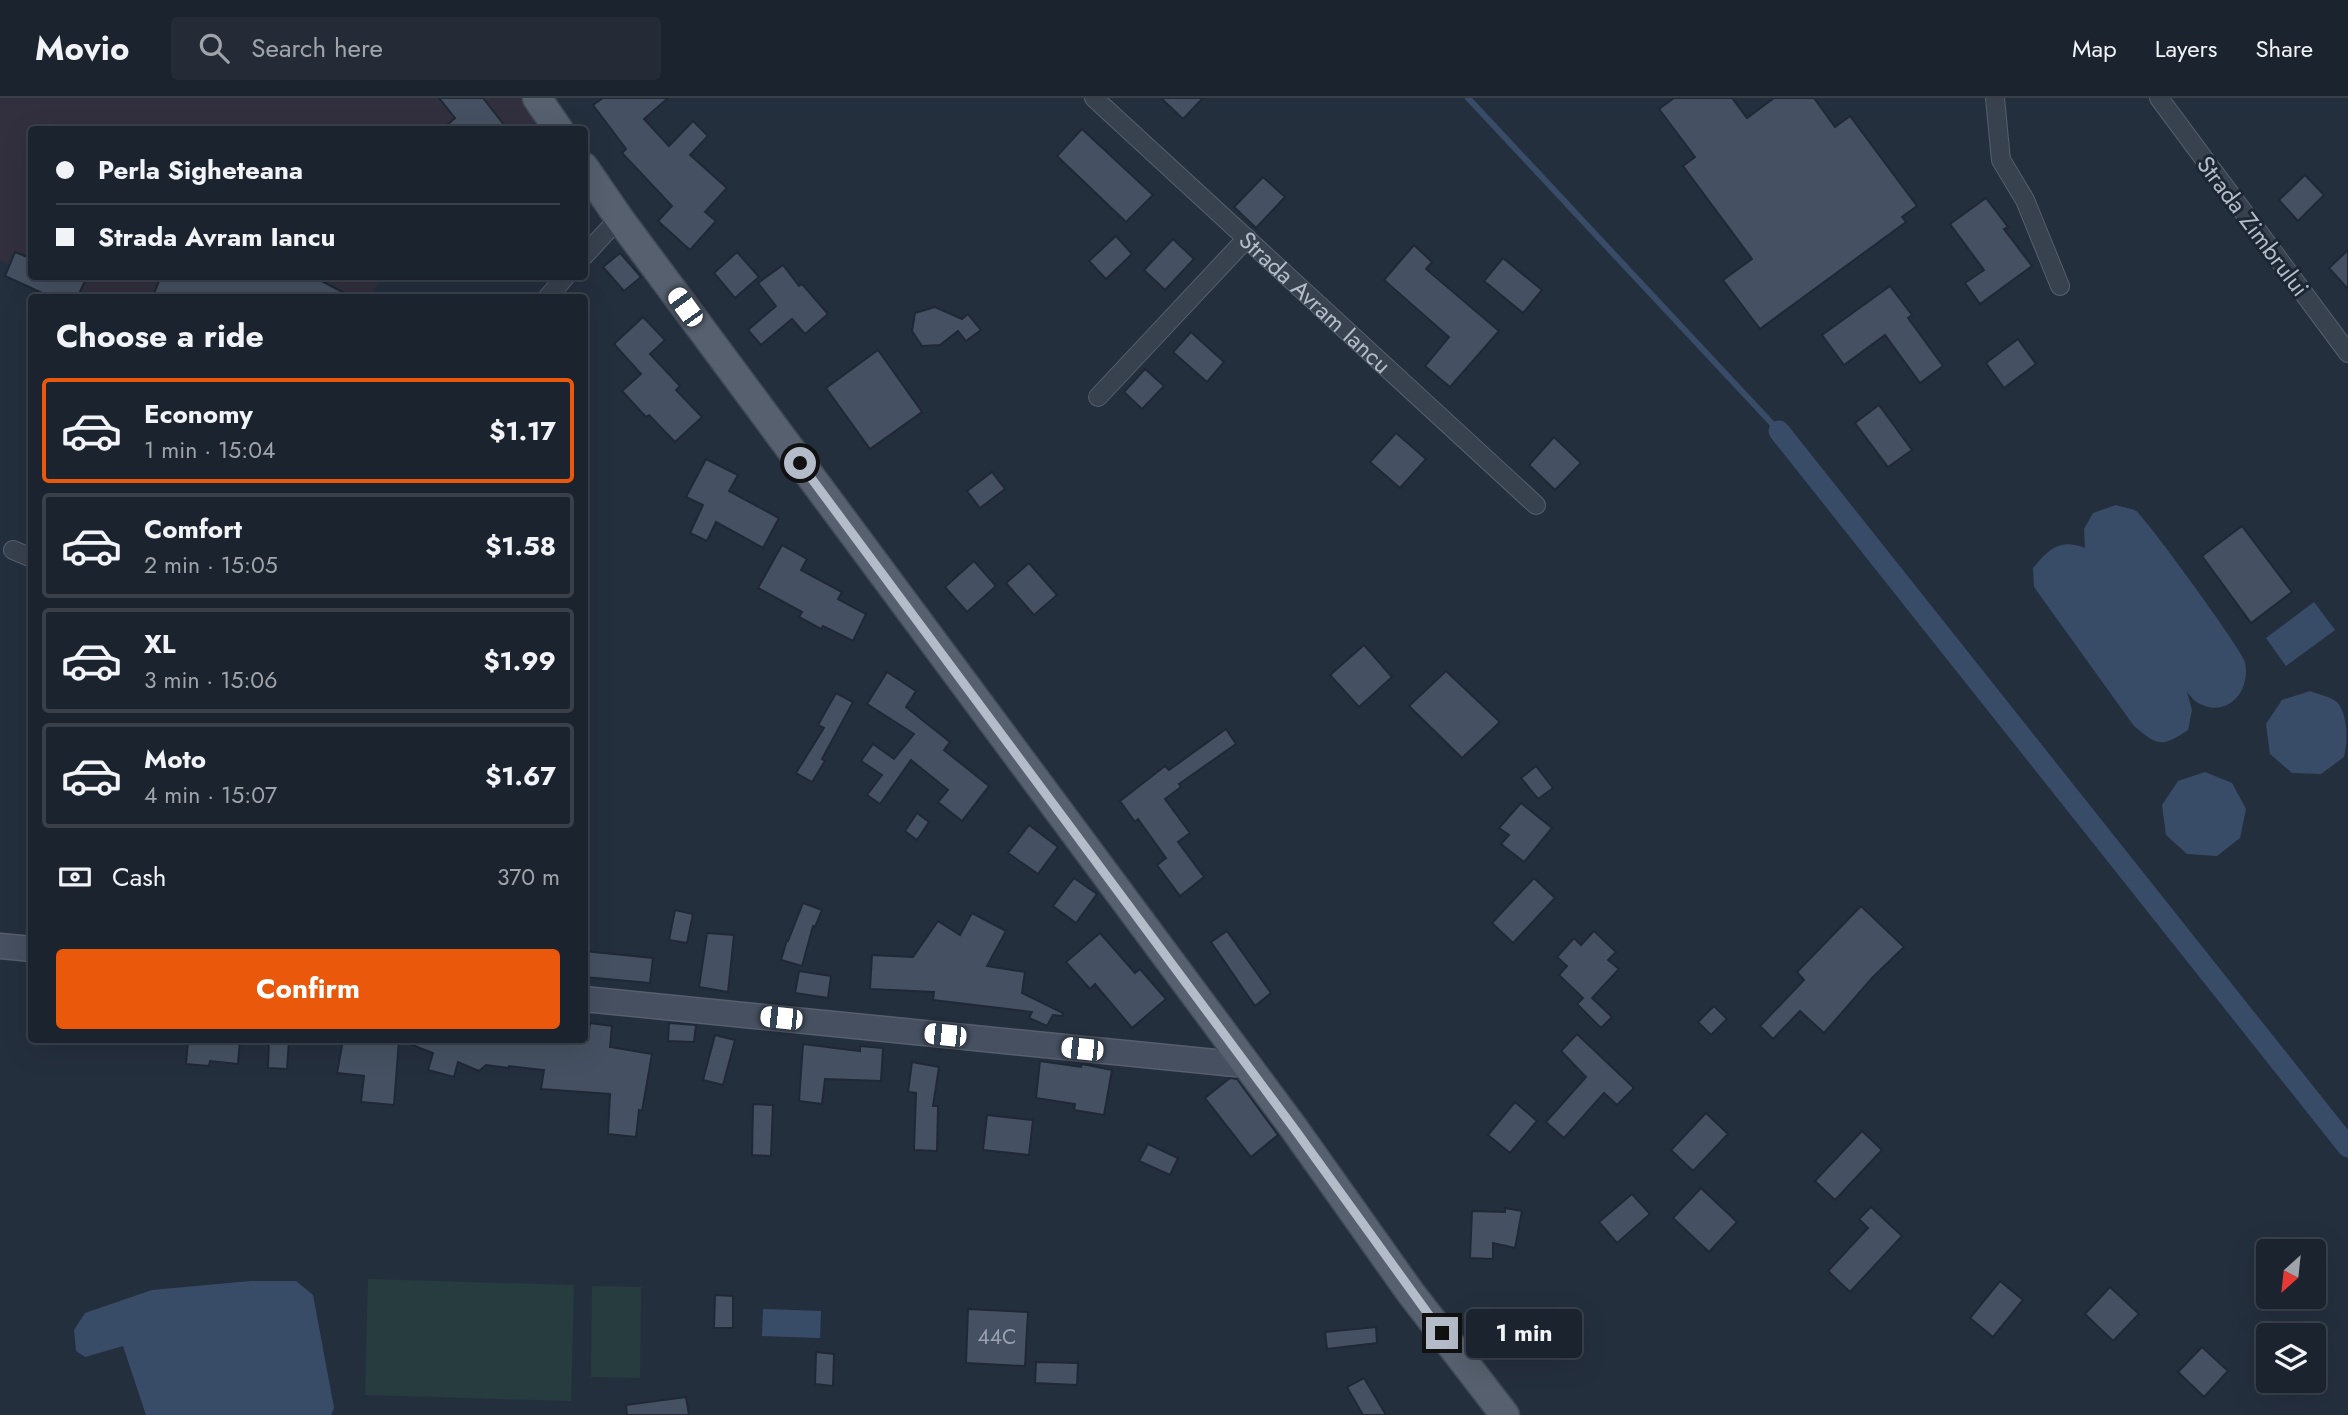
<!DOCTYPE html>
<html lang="en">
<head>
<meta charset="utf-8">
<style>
	body { margin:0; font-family:Jost,sans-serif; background:#242b36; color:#f1f3f6; height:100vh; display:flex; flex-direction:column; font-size:26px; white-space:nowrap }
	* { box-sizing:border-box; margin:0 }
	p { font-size:23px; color:#a0a4aa }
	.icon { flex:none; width:38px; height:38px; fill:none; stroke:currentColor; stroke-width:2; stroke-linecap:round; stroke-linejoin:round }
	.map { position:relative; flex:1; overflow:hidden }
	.sheet { position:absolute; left:28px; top:196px; width:560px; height:749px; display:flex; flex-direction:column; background:#1b232e; border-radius:7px; box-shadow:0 7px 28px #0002,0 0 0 2px #39404a }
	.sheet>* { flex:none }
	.banner { position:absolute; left:28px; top:28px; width:560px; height:154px; border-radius:7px; box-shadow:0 7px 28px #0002,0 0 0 2px #39404a; display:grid; align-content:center; height:154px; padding:0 28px; background:#1b232e }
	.needle { width:46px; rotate:207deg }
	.controls { position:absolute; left:2256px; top:1141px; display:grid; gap:14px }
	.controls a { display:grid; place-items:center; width:70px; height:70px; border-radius:7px; background:#1b232e; box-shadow:0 7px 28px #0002,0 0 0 2px #39404a; font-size:35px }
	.end { position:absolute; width:32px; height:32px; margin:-16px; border:9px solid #b4bcc9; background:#111; box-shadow:0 0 0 4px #111 }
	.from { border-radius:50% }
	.bubble { position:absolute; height:49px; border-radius:7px; background:#1b232e; box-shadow:0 7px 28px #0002,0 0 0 2px #39404a; font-size:23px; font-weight:700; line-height:49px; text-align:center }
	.car { position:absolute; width:21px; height:42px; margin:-21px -10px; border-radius:9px; box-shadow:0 0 5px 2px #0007; background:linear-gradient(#fff 24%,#345 0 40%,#fff 0 76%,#345 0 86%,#fff 0) }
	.banner b { display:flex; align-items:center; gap:24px; height:66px; font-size:26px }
	.banner b+b { border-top:2px solid #39404a }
	.banner i { width:18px; height:18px; background:#f1f3f6 }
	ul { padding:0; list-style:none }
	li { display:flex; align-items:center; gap:21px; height:105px; margin:0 14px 10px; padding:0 14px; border:4px solid #39404a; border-radius:7px }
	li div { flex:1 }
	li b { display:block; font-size:26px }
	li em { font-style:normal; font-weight:700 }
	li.current { border-color:#ea580c }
	li>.icon { width:63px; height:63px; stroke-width:1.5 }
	h2 { padding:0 28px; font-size:32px; line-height:84px }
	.pay { display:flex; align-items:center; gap:18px; height:77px; padding:0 28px; font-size:26px }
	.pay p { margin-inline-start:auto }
	.cta { display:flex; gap:14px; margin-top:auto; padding:14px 28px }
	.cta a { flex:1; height:80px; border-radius:7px; background:#ea580c; color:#fff; font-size:28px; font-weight:700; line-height:80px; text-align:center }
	header { display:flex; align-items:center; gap:42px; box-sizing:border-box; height:98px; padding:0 35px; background:#1b232e; border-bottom:2px solid #39404a }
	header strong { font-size:33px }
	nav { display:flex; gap:38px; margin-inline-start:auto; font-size:24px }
	.search { width:490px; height:63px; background:#242b36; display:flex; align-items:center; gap:18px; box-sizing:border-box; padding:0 24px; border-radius:7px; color:#a0a4aa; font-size:26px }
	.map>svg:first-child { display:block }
</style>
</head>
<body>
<header>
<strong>Movio</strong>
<div class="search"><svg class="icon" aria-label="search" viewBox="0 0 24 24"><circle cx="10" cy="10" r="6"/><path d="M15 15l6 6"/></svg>Search here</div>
<nav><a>Map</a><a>Layers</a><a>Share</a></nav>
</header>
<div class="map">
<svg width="2348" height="1317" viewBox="0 0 2348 1317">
	<rect width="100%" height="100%" fill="#242f3e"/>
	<path fill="#32303f" d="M0,0H523L538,20L525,32H32V178L382,179L371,199L70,200L0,162Z"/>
	<g fill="#263c3f">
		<path d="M368,1181L574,1187L571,1303L365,1297Z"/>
		<path d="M592,1188L641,1189L640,1280L591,1279Z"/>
	</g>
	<g fill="#394c67">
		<path d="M2116,407C2121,409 2131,410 2136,413C2146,420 2244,555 2245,564C2251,593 2228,621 2198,605C2194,603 2190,597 2187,594L2192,612L2188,632C2161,650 2158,648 2134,628L2034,489L2033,470C2049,451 2060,440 2085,450L2084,431L2093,415Z"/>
		<path d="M2314,504L2335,532L2286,568L2266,540Z"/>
		<path d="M2310,593C2317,596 2331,599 2337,604C2348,617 2348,642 2344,659L2321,676L2292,675L2270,656L2266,626L2282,602Z"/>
		<path d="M2205,674L2232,685L2246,711L2240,740L2217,758L2187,756L2166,737L2162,707L2178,683Z"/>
		<path d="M251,1183H296L313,1197L334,1310L331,1317H146L123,1248L85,1259L76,1253L74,1232L85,1215L152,1192Z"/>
		<path d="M763,1211L821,1213L820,1240L762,1238Z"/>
	</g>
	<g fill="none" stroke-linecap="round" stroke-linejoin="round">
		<path stroke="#394c67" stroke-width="6" d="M1468,0L1779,333"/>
		<path stroke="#394c67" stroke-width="21" d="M1779,333L2348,1049"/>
	</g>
	<g fill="#455162" stroke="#1f2835" stroke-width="2">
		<path d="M439,0H483L508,32H441L455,20Z"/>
		<path d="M603,0H668L644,21L669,48L693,23L708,38L690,57L727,90L705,114L716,123L690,152L658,123L672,108L622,55L626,51L593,7Z"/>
		<path d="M1161,0H1203L1183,21Z"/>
		<path d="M1674,0H1732L1747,20L1774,0H1814L1835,29L1850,18L1917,108L1902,119L1906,124L1760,231L1723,182L1752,161L1683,68L1695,59L1659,11Z"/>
		<path d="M1082,31L1153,97L1126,124L1057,58Z"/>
		<path d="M2305,77L2324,97L2298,123L2279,102Z"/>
		<path d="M1263,79L1285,99L1256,130L1234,109Z"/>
		<path d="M1986,100L2008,129L2004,131L2032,168L1980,206L1965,185L1984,172L1950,126Z"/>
		<path d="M1116,138L1132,156L1106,181L1089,163Z"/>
		<path d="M1173,141L1194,161L1165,192L1144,172Z"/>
		<path d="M1414,147L1432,164L1426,171L1499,233L1450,289L1425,268L1449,239L1384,182Z"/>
		<path d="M2348,152V191L2329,170Z"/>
		<path d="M15,154L32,161V178H75L85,183L77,200H53L5,178Z"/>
		<path d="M737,154L759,179L735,200L714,175Z"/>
		<path d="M620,155L641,179L624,193L603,169Z"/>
		<path d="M1503,160L1542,192L1523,215L1484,183Z"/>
		<path d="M783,167L799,188L802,186L828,216L805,236L792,221L761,247L748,232L776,208L758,185Z"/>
		<path d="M161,178H312L354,200H152Z"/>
		<path d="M1890,188L1912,217L1908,220L1943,268L1920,285L1885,237L1844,267L1822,237Z"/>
		<path d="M935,209L962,221L968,216L981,232L966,243L958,233L940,247L922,248L912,233L915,215Z"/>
		<path d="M643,219L665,242L650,256L680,288L676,292L702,319L675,344L649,317L646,319L622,293L641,276L614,246Z"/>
		<path d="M1191,234L1224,264L1207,284L1173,254Z"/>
		<path d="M2018,241L2036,266L2004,290L1986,265Z"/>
		<path d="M878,252L922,314L870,351L826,290Z"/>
		<path d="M1145,271L1164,288L1142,311L1124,294Z"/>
		<path d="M1879,307L1912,352L1888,369L1855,325Z"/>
		<path d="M1396,335L1426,361L1400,390L1370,364Z"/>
		<path d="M1554,339L1581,365L1555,392L1529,367Z"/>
		<path d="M706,361L738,377L729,393L779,420L763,450L716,424L707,443L690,435L703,407L686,399Z"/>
		<path d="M992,374L1005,391L980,410L967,393Z"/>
		<path d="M2242,428L2292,494L2251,525L2202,458Z"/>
		<path d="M782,447L807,461L801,472L842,494L838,501L866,516L853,543L823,528L821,531L799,519L802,514L758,490Z"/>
		<path d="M974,463L996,488L967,514L945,489Z"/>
		<path d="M1029,465L1057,497L1034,517L1006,485Z"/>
		<path d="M1364,547L1392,579L1359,609L1330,577Z"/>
		<path d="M1446,573L1500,624L1462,660L1409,608Z"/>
		<path d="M887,574L916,593L906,609L950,644L944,652L989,688L962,723L938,704L948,692L911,662L880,706L867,697L882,677L861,663L873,646L894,661L914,636L867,606Z"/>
		<path d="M836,595L853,604L822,661L825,663L812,684L796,675L824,630L818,627Z"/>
		<path d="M1226,631L1236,646L1179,686L1181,689L1165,701L1190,735L1178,744L1204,779L1180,798L1157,767L1166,760L1138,721L1135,724L1120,703L1165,668L1169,672Z"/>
		<path d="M1536,668L1553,690L1538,701L1521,680Z"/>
		<path d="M1521,705L1552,730L1524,764L1501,746L1509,737L1499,730Z"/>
		<path d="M917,715L929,724L917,742L905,733Z"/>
		<path d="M1029,727L1058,749L1038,776L1008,755Z"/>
		<path d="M1074,780L1097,796L1076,825L1053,808Z"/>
		<path d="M1534,780L1555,800L1513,845L1492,825Z"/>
		<path d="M803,805L822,812L815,829L813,828L802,868L781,862L787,842L788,843Z"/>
		<path d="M1861,808L1904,849L1873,879L1824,935L1800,913L1773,941L1760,928L1804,882L1797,874Z"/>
		<path d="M675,812L693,816L687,845L669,842Z"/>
		<path d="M972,815L1006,833L987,868L1025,874L1022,895L1063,915L1062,918L1053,917L1047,928L1029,920L1032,914L933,902L934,894L870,891L872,857L913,859L938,823L960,837Z"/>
		<path d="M1227,833L1271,895L1255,908L1211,844Z"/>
		<path d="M1594,833L1616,854L1608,862L1619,871L1592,900L1612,919L1601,930L1577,906L1583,900L1559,877L1567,868L1557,859L1574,840L1581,847Z"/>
		<path d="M707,835L734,837L728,894L699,889Z"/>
		<path d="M1100,835L1135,875L1140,871L1166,901L1132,930L1095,886L1090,891L1066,864Z"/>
		<path d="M584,853L653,860L650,885L584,879Z"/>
		<path d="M799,873L831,878L828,900L795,895Z"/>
		<path d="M1714,908L1727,921L1711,937L1698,924Z"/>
		<path d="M590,925L612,928L610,949L652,956L642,1013L639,1012L636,1039L608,1036L610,996L541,991L544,972L509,968V970L486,967L479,973L458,964L454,979L428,972L433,955L402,943L588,942Z"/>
		<path d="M669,925L696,927L694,944L668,943Z"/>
		<path d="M1577,936L1634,990L1617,1007L1604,995L1564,1040L1546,1024L1586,979L1561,953Z"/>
		<path d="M715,937L735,942L723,987L703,982Z"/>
		<path d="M188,942H240L238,966L210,963L209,968L186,966Z"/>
		<path d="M269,942H289L287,971L268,970Z"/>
		<path d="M343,942H399L394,1007L361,1004L364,978L337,975Z"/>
		<path d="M803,946L860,953V948L883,950L881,983L825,981L822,1006L799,1003Z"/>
		<path d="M1040,963L1081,969L1082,966L1112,972L1104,1017L1074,1012L1075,1006L1036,1000Z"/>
		<path d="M912,964L939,969L933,1008H938L937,1053L914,1052L916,995L908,994Z"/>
		<path d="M1230,980L1237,981L1278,1037L1251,1059L1205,1000Z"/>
		<path d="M1515,1004L1537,1023L1510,1055L1488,1037Z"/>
		<path d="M753,1006L773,1007L771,1058L752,1057Z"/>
		<path d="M1706,1015L1728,1036L1693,1073L1671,1052Z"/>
		<path d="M987,1017L1033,1022L1029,1057L983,1052Z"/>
		<path d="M1862,1033L1882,1052L1835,1102L1815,1083Z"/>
		<path d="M1148,1046L1178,1060L1170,1077L1139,1063Z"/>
		<path d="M1701,1090L1737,1124L1709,1154L1673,1120Z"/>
		<path d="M1632,1096L1650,1116L1617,1145L1599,1124Z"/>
		<path d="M1871,1109L1902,1138L1850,1194L1828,1173L1868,1130L1859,1121Z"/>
		<path d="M1505,1110L1522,1113L1515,1150L1493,1145V1161L1470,1160L1472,1113L1505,1114Z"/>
		<path d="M2000,1183L2023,1202L1993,1239L1970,1220Z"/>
		<path d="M2110,1189L2139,1216L2113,1243L2085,1216Z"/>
		<path d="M715,1197L733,1198V1230H714Z"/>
		<path d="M968,1211L1028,1214L1025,1268L966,1265Z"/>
		<path d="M1376,1229L1377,1245L1327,1251L1325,1234Z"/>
		<path d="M2202,1249L2228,1273L2204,1299L2178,1274Z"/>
		<path d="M816,1254L834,1256L833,1288L815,1286Z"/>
		<path d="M1036,1264L1078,1265L1077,1287L1035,1285Z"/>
		<path d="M1364,1280L1386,1317H1363L1347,1289Z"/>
		<path d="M686,1299L689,1317H627L626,1307Z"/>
	</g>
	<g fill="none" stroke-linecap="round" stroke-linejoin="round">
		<g stroke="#565f6c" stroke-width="20">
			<g id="street">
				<path id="s1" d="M1094,0L1536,407"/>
				<path d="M1995,0L2001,62L2025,102L2060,188"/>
				<path d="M2159,0L2348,255"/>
				<path d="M584,158L619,120"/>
				<path d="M547,200L566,178"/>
				<path d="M1098,299L1247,140"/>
				<path d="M13,452L32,460"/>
			</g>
		</g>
		<g stroke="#565f6c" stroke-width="27">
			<g id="secondary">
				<path d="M0,848L32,851"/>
				<path d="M584,901L1245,967"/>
			</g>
		</g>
		<g stroke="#414a57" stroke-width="31">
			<g id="primary">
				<path d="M537,0L559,32"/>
				<path d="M584,69L619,120L1293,1029L1410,1194L1505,1317"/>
			</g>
		</g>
		<use href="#street" stroke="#38414e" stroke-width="18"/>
		<use href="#secondary" stroke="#465061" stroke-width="24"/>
		<use href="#primary" stroke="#56606e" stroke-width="28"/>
	</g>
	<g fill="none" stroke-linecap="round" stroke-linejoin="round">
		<path stroke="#b4bcc9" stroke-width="9" d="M800,365L1293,1029L1442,1235"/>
	</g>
	<g text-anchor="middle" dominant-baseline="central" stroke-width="6" stroke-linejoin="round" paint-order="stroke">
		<g font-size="21" fill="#98a1af">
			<text x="997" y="1239">44C</text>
		</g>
		<g font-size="24" fill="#b4bcc9" stroke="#1d2633">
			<text transform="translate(2253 128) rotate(53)">Strada Zimbrului</text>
			<text stroke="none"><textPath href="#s1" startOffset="301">Strada Avram Iancu</textPath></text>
		</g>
	</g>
</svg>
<div class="controls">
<a><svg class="needle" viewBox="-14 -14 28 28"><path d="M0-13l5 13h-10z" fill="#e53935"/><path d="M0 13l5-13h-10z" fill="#a0a4aa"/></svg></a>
<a><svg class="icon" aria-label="layers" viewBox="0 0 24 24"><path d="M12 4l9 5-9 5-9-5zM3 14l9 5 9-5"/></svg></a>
</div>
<i class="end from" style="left:800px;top:365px"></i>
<i class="end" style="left:1442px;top:1235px"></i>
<div class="bubble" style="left:1466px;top:1211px;width:116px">1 min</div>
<i class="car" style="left:685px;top:209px;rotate:324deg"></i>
<i class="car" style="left:781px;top:920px;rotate:276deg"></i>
<i class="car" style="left:945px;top:937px;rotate:276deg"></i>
<i class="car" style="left:1082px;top:951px;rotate:276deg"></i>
<div class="banner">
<b><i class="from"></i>Perla Sigheteana</b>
<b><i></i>Strada Avram Iancu</b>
</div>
<section class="sheet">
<h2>Choose a ride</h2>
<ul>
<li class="current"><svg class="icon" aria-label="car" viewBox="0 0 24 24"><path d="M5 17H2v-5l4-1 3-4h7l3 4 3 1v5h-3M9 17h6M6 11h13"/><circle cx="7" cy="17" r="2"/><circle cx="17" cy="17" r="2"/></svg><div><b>Economy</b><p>1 min · 15:04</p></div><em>$1.17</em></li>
<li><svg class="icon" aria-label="car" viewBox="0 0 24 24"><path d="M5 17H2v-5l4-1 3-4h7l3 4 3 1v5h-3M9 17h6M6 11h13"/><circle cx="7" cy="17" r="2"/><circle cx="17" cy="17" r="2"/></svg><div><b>Comfort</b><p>2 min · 15:05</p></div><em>$1.58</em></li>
<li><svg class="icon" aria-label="car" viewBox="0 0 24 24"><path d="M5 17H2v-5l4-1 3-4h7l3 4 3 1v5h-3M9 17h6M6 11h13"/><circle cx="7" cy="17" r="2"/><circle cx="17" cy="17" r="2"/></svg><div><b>XL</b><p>3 min · 15:06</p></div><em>$1.99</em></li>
<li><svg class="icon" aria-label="car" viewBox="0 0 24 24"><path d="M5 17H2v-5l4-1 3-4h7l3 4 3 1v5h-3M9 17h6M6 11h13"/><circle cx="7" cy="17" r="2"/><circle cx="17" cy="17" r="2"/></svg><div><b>Moto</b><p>4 min · 15:07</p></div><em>$1.67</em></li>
</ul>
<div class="pay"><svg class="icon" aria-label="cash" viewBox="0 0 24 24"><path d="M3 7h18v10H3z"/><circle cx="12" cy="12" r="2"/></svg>Cash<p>370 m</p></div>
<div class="cta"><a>Confirm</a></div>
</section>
</div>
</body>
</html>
